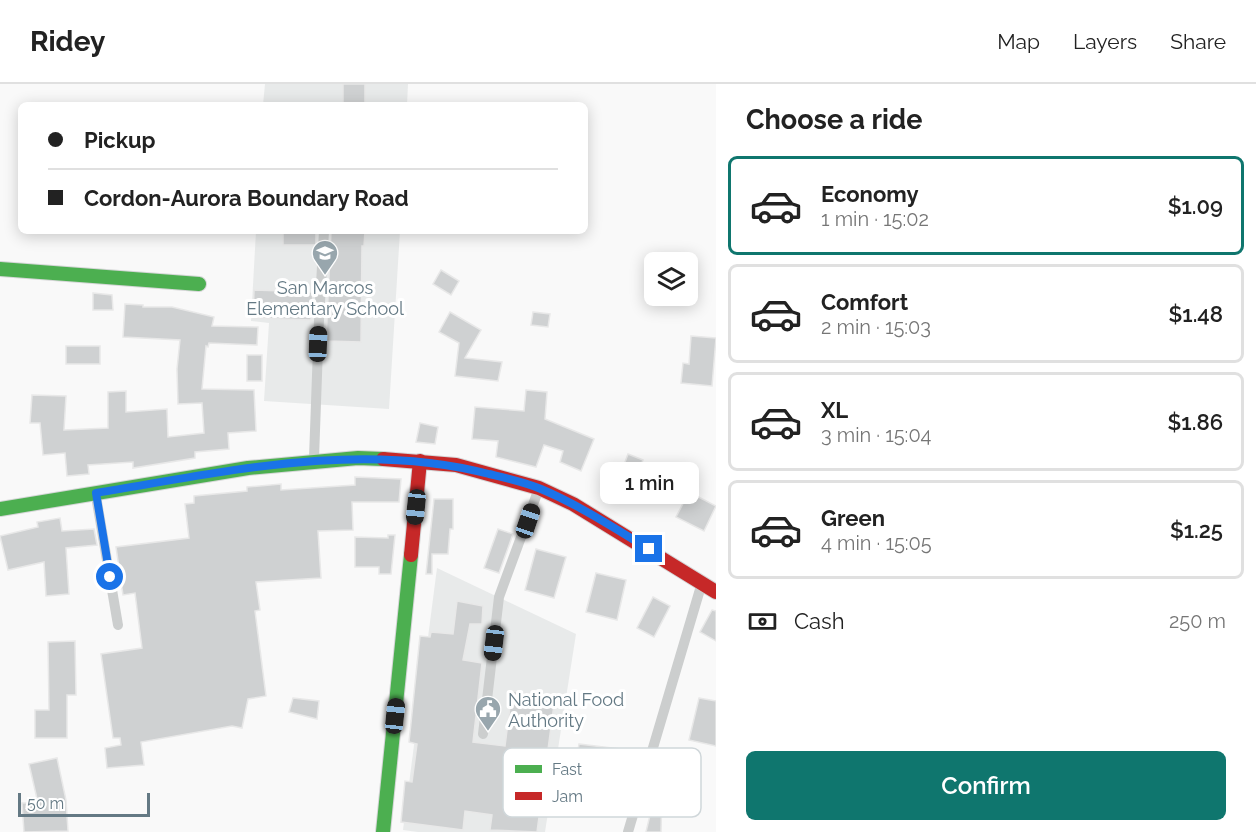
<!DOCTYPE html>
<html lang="en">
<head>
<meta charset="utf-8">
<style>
	body { margin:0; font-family:Raleway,sans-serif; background:#f6f6f6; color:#222; height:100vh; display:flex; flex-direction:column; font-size:22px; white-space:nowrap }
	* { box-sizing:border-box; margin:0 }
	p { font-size:20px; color:#767676 }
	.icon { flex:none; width:33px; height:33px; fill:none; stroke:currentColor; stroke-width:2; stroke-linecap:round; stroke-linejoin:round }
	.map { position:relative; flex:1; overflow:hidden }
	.panel { display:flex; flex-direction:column; background:#fff; width:540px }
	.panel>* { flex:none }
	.guide { position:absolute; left:18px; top:18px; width:570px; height:132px; border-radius:9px; box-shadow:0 3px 15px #0003; display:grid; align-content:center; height:132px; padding:0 30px; background:#fff }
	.tools { position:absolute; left:644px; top:168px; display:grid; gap:12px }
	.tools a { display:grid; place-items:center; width:54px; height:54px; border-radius:9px; background:#fff; box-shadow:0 3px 15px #0003; font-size:30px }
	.scale { position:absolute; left:18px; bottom:15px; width:132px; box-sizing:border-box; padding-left:6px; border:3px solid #647984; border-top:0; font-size:16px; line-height:21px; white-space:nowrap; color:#647984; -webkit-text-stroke:4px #fff; paint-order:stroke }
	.end { position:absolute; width:27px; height:27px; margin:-14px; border:8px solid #1a73e8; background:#fff; box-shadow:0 0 0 3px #fff }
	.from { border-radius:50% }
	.bubble { position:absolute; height:42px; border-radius:9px; background:#fff; box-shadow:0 3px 15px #0003; font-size:20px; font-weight:600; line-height:42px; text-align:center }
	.car { position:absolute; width:18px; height:36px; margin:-18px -9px; border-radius:8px; box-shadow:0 0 4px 2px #0007; background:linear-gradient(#222 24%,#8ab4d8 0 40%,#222 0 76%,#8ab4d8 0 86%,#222 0) }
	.guide b { display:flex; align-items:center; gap:21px; height:57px; font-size:22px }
	.guide b+b { border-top:2px solid #e0e0e0 }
	.guide i { width:15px; height:15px; background:#222 }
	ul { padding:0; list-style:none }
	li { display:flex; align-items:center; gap:18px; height:99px; margin:0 12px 9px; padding:0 18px; border:3px solid #e0e0e0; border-radius:9px }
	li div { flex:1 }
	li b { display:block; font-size:22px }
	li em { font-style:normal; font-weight:600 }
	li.selected { border-color:#0f766e }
	li>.icon { width:54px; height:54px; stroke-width:1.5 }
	h2 { padding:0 30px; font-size:27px; line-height:72px }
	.pay { display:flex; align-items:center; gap:15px; height:66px; padding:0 30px; font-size:22px }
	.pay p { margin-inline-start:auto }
	.primary-button { display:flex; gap:12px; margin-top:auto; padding:12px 30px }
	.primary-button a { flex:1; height:69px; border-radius:9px; background:#0f766e; color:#fff; font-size:24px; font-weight:600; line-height:69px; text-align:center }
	header { display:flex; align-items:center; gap:36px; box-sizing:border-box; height:84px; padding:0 30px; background:#fff; border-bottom:2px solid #e0e0e0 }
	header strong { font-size:28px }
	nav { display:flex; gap:33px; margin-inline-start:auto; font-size:21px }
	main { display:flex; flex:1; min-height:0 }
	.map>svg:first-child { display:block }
</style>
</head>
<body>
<header>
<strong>Ridey</strong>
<nav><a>Map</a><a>Layers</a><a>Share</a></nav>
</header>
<main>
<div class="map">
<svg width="716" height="748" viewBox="0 0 716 748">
	<rect width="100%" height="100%" fill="#f9f9f9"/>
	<g fill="#e8eaea">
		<path d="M265,0H408L407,21H263Z"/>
		<path d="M256,147H400L389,325L264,317L269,239L251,237Z"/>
		<path d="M437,484L576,550L545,748H418L403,746Z"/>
	</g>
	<g fill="#cfd1d2" stroke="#e8e8e8" stroke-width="1.5">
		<rect x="343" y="0" width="22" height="21"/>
		<rect x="283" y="147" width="33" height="14"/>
		<path d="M331,147H365L364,162H362L361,258L326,257Z"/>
		<path d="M441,186L459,197L451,211L433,200Z"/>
		<path d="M254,206L313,208L311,236L253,234Z"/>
		<path d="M93,209L112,211L113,226H93Z"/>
		<path d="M125,220L143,221V223H172L214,233L212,242L258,243L257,261L209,259L208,263L206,262L202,305L254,306L256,347L228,349L229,365L195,368V374L133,384V378L88,381L89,390L67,392L65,369L43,371L40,339H30L32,311L66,312L64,346L108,344V308L126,307V328L167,325L168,353L204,349L202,319L178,320L177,285L180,256L123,253Z"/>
		<path d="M450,228L481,246L465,274L502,278L498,297L455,292L459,259L439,248Z"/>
		<path d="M533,228L550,230L548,243L531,241Z"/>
		<path d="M691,252L716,254L712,302L681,299L683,279L689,280Z"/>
		<rect x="66" y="262" width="34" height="18"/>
		<rect x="247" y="271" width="15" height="26"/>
		<path d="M526,306L547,308L545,335L594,355L581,387L560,378L563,367L544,361L536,383L496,373L498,357L472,355L475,323L524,327Z"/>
		<path d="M420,339L438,343L435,360L416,358Z"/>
		<path d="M628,370L643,376L629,413L614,408Z"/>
		<path d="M355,393L401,395L399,418H352L353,446L318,447L321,494L256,498L260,526L255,527L266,612L248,615L242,644L232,642L141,658L144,681L107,684L105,664L121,661L120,654H113L101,570L142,564L135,509L123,511L116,463L189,454L185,420L194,419V412L247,407V403L281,400V406L355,401Z"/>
		<path d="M689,408L716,422L704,447L676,433Z"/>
		<path d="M434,415H453V445H450L448,470H432V490H426Z"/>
		<path d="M60,434L62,447L94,445L97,461L66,464L69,510L46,512L44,478L8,486L0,452L38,443L37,438Z"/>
		<path d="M498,445L513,450L499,489L484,484Z"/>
		<path d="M388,451H395L391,490H379V483H355V453L388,454Z"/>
		<path d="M536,465L566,473L554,514L525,506Z"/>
		<path d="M596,489L626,496L617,536L586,528Z"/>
		<path d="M653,513L670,522L654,553L637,544Z"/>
		<path d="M457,517L483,522L482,540H470L463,576L482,579L473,658L505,662L512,607L555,613L537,748L490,746L492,731L465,727L463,746L401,738L405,697L412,698L417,660L409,658L420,552L430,553L431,548L453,550Z"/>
		<path d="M712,526L716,527V557L700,548Z"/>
		<path d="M75,557L76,611H67V654H35V626H49L48,558Z"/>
		<path d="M293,614L319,617L317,635L289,628Z"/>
		<path d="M699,614L716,617V662L689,656Z"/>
		<path d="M579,660L636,667L631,691L601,685L600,697L574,693Z"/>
		<path d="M57,674L66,716L68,747L24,748L22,719H38L29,680Z"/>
		<path d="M656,706H662L661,748H646Z"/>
	</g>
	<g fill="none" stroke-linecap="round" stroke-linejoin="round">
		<g stroke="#d5d6d7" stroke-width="16">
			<g id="fast">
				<path d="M0,185L199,200"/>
				<path d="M0,425L248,384L358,374L383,375"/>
				<path d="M383,748L411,471"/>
			</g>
		</g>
		<g stroke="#d5d6d7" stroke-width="16">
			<g id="jam">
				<path d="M383,375L456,381L539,404L573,420L716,508"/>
				<path d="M411,471L420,377"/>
			</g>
		</g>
		<g stroke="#cccece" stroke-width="10">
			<path d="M314,374L319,236L324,147"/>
			<path d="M96,412L118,541"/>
			<path d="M483,650L499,513L538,407"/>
			<path d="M628,748L701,502"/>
		</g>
		<use href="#fast" stroke="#4caf50" stroke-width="14"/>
		<use href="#jam" stroke="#c62828" stroke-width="14"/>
	</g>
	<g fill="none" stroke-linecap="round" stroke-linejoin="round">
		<path stroke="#1a73e8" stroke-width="8" d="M110,493L96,409C225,388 359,356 489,390C506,394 525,398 541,405C579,421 614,444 649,465"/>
	</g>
	<defs>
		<g id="school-pin" transform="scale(1.35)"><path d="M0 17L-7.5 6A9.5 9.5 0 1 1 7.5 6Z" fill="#98a6ad" stroke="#fff"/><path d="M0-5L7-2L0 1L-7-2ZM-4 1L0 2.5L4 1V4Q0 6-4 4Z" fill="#fff"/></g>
		<g id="civic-pin" transform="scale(1.35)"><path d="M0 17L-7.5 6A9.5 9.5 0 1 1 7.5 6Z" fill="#98a6ad" stroke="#fff"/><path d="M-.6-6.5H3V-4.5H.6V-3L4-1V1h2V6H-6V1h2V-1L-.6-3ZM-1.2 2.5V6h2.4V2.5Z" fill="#fff"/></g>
	</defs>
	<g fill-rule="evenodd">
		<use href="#school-pin" x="325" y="169"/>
		<use href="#civic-pin" x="488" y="625"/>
	</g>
	<g text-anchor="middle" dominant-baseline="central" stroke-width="6" stroke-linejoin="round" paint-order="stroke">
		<g font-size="18" fill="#647984" stroke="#fff">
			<text x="325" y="203">San Marcos<tspan x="325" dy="21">Elementary School</tspan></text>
			<text x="508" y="615" text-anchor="start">National Food<tspan x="508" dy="21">Authority</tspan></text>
		</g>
	</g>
	<rect x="503" y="664" width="198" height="69" rx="9" fill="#fff" stroke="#d0d7da" stroke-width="1.5"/>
	<rect x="515" y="681" width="27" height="8" fill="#4caf50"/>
	<rect x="515" y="708" width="27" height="8" fill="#c62828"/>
	<g font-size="16" fill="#647984">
		<text x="552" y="691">Fast</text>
		<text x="552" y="718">Jam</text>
	</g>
</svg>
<div class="tools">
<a><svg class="icon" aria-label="layers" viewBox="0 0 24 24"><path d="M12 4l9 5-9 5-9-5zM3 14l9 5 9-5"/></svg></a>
</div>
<div class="scale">50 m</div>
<i class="end from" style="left:110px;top:493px"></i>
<i class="end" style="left:649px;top:465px"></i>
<div class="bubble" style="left:600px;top:378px;width:99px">1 min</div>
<i class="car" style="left:318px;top:260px;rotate:2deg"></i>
<i class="car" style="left:416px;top:423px;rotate:186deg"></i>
<i class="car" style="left:528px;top:437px;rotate:19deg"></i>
<i class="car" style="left:494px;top:559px;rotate:187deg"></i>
<i class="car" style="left:395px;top:632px;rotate:6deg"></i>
<div class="guide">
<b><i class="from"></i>Pickup</b>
<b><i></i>Cordon-Aurora Boundary Road</b>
</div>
</div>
<section class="panel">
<h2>Choose a ride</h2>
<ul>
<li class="selected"><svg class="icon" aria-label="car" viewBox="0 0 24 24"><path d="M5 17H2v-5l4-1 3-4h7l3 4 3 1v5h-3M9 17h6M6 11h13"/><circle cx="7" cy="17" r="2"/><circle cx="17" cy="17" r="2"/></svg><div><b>Economy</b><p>1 min · 15:02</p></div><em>$1.09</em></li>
<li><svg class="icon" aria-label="car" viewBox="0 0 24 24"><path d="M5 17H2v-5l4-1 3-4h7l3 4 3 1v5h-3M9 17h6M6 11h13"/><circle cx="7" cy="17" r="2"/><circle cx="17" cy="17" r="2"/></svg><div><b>Comfort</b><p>2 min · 15:03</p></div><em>$1.48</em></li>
<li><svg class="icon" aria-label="car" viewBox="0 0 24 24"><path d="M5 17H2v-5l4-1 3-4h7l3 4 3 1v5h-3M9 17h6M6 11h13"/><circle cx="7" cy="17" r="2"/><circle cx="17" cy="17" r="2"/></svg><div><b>XL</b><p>3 min · 15:04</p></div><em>$1.86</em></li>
<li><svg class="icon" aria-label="car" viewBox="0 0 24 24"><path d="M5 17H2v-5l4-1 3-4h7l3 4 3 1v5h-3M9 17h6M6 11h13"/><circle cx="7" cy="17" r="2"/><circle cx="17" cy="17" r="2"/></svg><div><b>Green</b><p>4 min · 15:05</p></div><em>$1.25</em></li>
</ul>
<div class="pay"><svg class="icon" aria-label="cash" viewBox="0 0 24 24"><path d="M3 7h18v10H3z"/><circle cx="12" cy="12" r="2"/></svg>Cash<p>250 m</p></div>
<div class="primary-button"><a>Confirm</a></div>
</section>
</main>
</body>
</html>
